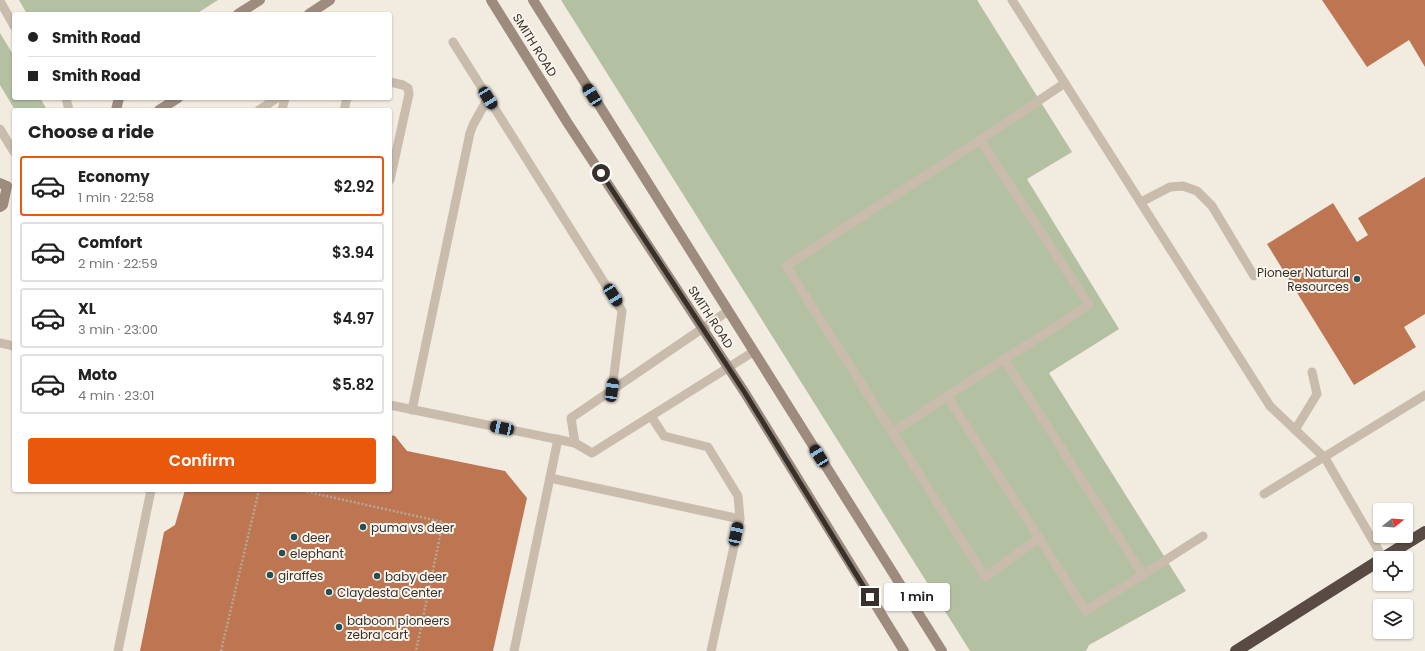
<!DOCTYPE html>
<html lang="en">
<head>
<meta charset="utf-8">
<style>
	body { margin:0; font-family:Poppins,sans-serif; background:#f2f2f2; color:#222; height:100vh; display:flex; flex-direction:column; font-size:15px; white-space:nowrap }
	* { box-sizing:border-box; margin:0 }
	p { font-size:13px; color:#767676 }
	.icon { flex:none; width:22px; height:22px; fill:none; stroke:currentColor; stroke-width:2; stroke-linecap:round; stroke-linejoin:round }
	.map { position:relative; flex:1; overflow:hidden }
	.drawer { position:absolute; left:12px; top:108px; width:380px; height:384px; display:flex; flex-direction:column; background:#fff; border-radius:4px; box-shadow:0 1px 3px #0004 }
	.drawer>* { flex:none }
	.guide { position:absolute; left:12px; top:12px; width:380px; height:88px; border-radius:4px; box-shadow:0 1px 3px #0004; display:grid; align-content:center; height:88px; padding:0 16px; background:#fff }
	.needle { width:26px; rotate:73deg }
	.controls { position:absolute; left:1373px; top:503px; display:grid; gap:8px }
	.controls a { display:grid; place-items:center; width:40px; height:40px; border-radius:4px; background:#fff; box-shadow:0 1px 3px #0004; font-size:20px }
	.end { position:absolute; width:18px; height:18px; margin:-9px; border:5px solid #38302b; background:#fff; box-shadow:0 0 0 2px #fff }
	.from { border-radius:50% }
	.bubble { position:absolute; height:28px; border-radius:4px; background:#fff; box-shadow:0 1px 3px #0004; font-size:13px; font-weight:600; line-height:28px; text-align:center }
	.car { position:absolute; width:12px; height:24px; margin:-12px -6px; border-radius:5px; box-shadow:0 0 3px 1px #0007; background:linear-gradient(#222 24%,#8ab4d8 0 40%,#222 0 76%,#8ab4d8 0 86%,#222 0) }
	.guide b { display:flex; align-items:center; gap:14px; height:38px; font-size:15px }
	.guide b+b { border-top:1px solid #e0e0e0 }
	.guide i { width:10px; height:10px; background:#222 }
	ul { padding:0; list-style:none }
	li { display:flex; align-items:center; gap:12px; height:60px; margin:0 8px 6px; padding:0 8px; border:2px solid #e0e0e0; border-radius:4px }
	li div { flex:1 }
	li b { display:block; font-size:15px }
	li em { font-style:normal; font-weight:600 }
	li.current { border-color:#ea580c }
	li>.icon { width:36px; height:36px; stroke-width:1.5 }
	h2 { padding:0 16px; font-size:18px; line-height:48px }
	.button { display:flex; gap:8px; margin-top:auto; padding:8px 16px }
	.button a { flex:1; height:46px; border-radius:4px; background:#ea580c; color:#fff; font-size:16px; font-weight:600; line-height:46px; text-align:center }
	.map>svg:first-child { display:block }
</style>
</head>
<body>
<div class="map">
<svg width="1425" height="651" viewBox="0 0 1425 651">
	<rect width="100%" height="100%" fill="#f2ebe0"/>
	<g fill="#b3c0a1">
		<path d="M19,0H218L196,14H27Z"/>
		<path d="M561,0H977L1072,152L1027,179L1119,329L1049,373L1186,591L1089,645L1086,651H970Z"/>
		<path d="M0,33L14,56V98H40L46,108L44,110H15L0,85Z"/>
	</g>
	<g fill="#be7552">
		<path d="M1322,0H1425V67L1409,40L1367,67Z"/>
		<path d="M1425,177V314L1404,327L1416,347L1354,385L1267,244L1333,203L1357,242L1368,235L1358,218Z"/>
		<path d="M390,435L395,436L407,451L505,471L527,498L493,651H140L164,532L175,525L185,490H390Z"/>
	</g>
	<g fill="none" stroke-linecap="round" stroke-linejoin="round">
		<g stroke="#b5a797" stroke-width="2.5" stroke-dasharray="2 2" stroke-linecap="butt">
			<path d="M299,490L443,522L416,651"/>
			<path d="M221,651L259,490"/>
		</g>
		<g stroke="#c9bcad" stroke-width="9">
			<path d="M1012,0L1270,406L1325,458L1383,558"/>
			<path d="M0,1L14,26"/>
			<path d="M453,42L622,311L612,390"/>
			<path d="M390,82L403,85L408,88L409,94L390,180"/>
			<path d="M66,98L69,110"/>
			<path d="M259,110L277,98"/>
			<path d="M282,110L285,98"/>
			<path d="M344,110L347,98"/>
			<path d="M0,129L14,152"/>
			<path d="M980,140L1065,83"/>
			<path d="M1141,202L1170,187L1183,186L1197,191L1212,206L1254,276"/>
			<path d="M728,311L571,418L575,443L592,453L753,352"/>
			<path d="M0,343L14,346"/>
			<path d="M1004,359L1143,575"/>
			<path d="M390,405L575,443"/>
			<path d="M412,410L470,133L473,125L488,98"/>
			<path d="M651,416L664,436L708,447L738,496L740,519"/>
			<path d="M1295,430L1317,394L1312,372"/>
			<path d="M893,432L947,396"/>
			<path d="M550,478L740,519L711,651"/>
			<path d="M1264,494L1425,395"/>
			<path d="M1039,538L985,577L786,266L980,140L1089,305L947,396L1086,611L1203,536"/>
			<path d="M118,651L151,490"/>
			<path d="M514,651L558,439"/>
		</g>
		<g stroke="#9d8c7e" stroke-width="10">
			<path d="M491,0L567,122L745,393L904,651"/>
			<path d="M533,0L942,651"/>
			<path d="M238,14L260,0"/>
			<path d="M309,14L330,0"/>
			<path d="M116,110L119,98"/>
			<path d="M159,110L178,98"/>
			<path d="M0,183L7,186L3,205L0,207"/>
		</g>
		<g stroke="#594b43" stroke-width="12">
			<path d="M1383,558L1425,532"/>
			<path d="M1236,651L1380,560"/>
		</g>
	</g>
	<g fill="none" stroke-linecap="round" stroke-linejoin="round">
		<path stroke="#38302b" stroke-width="5" d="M601,173L745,393L870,597"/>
	</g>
	<g fill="#235057" stroke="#f9f5ed" stroke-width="1.5">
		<circle cx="1357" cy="279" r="4"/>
		<circle cx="363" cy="527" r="4"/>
		<circle cx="294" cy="537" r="4"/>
		<circle cx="282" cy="553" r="4"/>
		<circle cx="270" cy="575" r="4"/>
		<circle cx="377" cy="576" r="4"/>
		<circle cx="329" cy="592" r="4"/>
		<circle cx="339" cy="627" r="4"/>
	</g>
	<g text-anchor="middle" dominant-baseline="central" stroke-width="4" stroke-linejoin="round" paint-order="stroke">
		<g font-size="12" fill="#38302b" stroke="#f9f5ed">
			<text transform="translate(535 45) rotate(58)">SMITH ROAD</text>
			<text transform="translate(711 317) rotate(57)">SMITH ROAD</text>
		</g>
		<g font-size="12" fill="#38302b" stroke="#f9f5ed" text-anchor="start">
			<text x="1349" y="272" text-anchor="end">Pioneer Natural<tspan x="1349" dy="14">Resources</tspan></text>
			<text x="371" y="527">puma vs deer</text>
			<text x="302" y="537">deer</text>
			<text x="290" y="553">elephant</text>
			<text x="278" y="575">giraffes</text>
			<text x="385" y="576">baby deer</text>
			<text x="337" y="592">Claydesta Center</text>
			<text x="347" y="620">baboon pioneers<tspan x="347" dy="14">zebra cart</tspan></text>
		</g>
	</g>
</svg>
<div class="controls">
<a><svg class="needle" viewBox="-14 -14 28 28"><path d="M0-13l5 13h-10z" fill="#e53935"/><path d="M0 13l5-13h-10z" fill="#767676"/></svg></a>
<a><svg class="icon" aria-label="locate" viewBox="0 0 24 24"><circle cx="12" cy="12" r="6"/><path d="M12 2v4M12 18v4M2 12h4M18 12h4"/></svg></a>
<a><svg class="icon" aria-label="layers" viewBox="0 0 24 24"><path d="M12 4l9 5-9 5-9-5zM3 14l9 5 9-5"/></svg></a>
</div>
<i class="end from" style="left:601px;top:173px"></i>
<i class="end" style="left:870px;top:597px"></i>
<div class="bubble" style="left:884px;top:583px;width:66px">1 min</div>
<i class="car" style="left:592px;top:95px;rotate:328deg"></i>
<i class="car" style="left:488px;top:98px;rotate:148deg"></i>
<i class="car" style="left:613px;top:295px;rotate:148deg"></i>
<i class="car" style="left:612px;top:390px;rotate:8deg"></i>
<i class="car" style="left:502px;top:428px;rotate:282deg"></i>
<i class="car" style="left:819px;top:456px;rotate:328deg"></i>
<i class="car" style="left:736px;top:534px;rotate:12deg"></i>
<div class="guide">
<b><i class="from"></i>Smith Road</b>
<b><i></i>Smith Road</b>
</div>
<section class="drawer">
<h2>Choose a ride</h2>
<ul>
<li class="current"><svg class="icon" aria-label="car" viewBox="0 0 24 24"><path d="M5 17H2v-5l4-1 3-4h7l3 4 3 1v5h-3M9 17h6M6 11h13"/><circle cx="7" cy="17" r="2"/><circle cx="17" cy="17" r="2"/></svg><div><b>Economy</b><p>1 min · 22:58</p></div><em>$2.92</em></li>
<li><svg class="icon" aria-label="car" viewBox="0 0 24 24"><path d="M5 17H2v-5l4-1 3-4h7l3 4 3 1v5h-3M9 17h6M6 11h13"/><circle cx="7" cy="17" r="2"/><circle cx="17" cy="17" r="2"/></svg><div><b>Comfort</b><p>2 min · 22:59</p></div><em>$3.94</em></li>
<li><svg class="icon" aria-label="car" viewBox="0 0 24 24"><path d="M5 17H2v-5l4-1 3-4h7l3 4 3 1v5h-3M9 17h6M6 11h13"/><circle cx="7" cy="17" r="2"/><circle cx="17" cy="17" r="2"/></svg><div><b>XL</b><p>3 min · 23:00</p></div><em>$4.97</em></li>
<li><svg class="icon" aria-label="car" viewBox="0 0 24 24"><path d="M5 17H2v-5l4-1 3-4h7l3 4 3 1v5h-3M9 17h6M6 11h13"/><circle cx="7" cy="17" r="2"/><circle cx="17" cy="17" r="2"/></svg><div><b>Moto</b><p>4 min · 23:01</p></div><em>$5.82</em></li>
</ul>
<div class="button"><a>Confirm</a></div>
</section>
</div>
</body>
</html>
